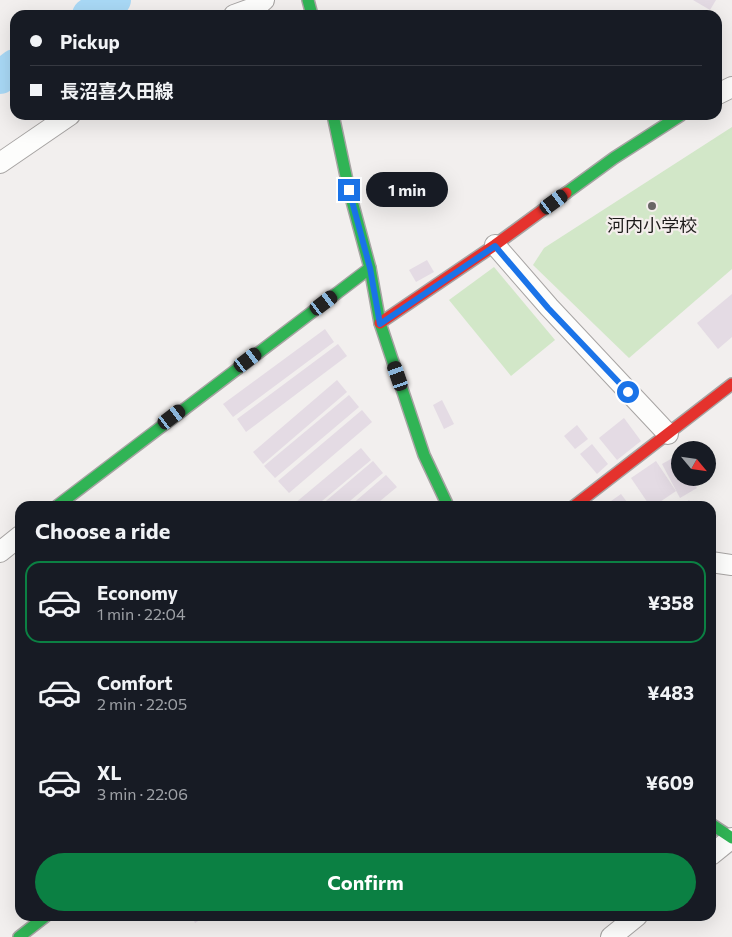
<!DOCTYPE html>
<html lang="en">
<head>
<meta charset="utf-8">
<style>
	body { margin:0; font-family:Commissioner,"Noto Sans JP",sans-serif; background:#20242c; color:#f1f3f6; height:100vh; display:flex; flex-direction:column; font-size:19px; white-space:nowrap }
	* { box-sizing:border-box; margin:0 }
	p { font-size:16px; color:#9ea1a6 }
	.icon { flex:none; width:28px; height:28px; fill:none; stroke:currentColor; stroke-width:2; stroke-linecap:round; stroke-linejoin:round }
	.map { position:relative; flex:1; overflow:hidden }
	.details { position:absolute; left:15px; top:501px; width:701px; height:420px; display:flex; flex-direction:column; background:#171b24; border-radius:15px; box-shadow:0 5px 20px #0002 }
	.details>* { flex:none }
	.guide { position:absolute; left:10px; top:10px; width:712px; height:110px; border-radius:15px; box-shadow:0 5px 20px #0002; display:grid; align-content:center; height:110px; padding:0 20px; background:#171b24 }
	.needle { width:32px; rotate:119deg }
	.buttons { position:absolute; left:671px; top:441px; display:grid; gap:10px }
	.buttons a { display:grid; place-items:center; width:45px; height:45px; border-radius:50%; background:#171b24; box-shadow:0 5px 20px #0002; font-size:25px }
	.end { position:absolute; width:22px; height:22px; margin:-11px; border:6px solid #1a73e8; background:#fff; box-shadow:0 0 0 2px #fff }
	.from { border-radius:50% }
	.bubble { position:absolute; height:35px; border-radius:18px; background:#171b24; box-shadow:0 5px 20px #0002; font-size:16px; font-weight:700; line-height:35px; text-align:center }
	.car { position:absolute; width:15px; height:30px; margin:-15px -8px; border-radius:6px; box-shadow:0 0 4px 1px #0007; background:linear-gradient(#222 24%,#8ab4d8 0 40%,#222 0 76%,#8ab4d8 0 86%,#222 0) }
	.guide b { display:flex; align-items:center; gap:18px; height:48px; font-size:19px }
	.guide b+b { border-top:1px solid #363941 }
	.guide i { width:12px; height:12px; background:#f1f3f6 }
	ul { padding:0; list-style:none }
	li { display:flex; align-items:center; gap:15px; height:82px; margin:0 10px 8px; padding:0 10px; border:2px solid transparent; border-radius:15px }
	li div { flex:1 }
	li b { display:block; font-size:19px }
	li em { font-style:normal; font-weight:700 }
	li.current { border-color:#0b8043 }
	li>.icon { width:45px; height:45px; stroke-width:1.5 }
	h2 { padding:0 20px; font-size:22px; line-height:60px }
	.button { display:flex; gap:10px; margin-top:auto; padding:10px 20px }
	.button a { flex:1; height:58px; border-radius:30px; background:#0b8043; color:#fff; font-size:20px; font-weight:700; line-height:58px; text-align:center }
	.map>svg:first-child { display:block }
</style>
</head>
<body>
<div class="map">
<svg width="732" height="937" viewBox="0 0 732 937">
	<rect width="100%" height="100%" fill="#f2efee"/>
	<g fill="#d2e7c8">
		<path d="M732,127V269L629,358L533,265L544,248Z"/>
		<path d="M494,267L555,340L511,376L449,300Z"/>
	</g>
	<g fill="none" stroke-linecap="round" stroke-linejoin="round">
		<g stroke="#a9d9f6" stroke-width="34">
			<path d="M89,15L114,0"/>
			<path d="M0,77L15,66"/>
		</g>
	</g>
	<g fill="#e4dbe4">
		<path d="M693,0H716L710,10Z"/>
		<path d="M427,260L434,272L416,282L409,270Z"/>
		<path d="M732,294V337L718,349L697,323Z"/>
		<path d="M325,329L334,342L233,417L223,404Z"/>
		<path d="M338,344L347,356L246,432L237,419Z"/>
		<path d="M337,380L347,392L263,464L253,452Z"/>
		<path d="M349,395L359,407L275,478L264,466Z"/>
		<path d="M442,400L454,424L444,429L433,405Z"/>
		<path d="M362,410L372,422L289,493L278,481Z"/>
		<path d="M624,418L641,441L617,460L599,438Z"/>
		<path d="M577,425L588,439L575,449L564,436Z"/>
		<path d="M592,444L608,464L597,474L580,454Z"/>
		<path d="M361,448L371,460L316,506H296L294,504Z"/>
		<path d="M678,455L680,478H691L697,488L680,498L662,464Z"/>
		<path d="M373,461L383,473L344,506H320Z"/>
		<path d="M656,461L676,491L654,506H650L631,478Z"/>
		<path d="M386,475L397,487L374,506H350Z"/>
		<path d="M621,494L630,506H604Z"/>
		<path d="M689,500L694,506H680Z"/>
		<path d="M192,916H206L195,923Z"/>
	</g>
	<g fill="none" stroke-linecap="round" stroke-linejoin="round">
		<g stroke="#a7a4a3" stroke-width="22">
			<g id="street">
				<path d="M234,15L256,7L264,0"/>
				<path d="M718,94L732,87"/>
				<path d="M0,163L70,115"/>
				<path d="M495,245L549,307L668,434"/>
				<path d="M0,552L20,536"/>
				<path d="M711,562L732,565"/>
				<path d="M711,855L732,838"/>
				<path d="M611,937L637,916"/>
			</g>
		</g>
		<g stroke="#a7a4a3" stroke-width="14">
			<g id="fast">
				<path d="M308,0L312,15"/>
				<path d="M333,115L349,190L370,268L380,323L424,455L448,506"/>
				<path d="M566,193L614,158L681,115"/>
				<path d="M57,506L370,268"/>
				<path d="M711,824L732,838"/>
				<path d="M19,937L46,916"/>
			</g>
		</g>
		<g stroke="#a7a4a3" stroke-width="14">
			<g id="jam">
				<path d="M380,323L495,245L566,193"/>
				<path d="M574,506L732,384"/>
			</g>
		</g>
		<use href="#street" stroke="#fdfdfc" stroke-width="20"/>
		<use href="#fast" stroke="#30b455" stroke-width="11"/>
		<use href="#jam" stroke="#e5322d" stroke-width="11"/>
	</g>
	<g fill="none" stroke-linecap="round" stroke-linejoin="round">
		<path stroke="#1a73e8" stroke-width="6" d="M349,190L370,268L380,324L495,246L548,308L628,392"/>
	</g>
	<circle fill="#686665" stroke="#f4eeec" stroke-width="2" cx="652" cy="206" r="5"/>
	<g text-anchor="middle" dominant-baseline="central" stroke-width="4.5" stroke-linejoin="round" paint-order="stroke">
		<g font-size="18" fill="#1e1c1b" stroke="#f4eeec">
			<text x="652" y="225">河内小学校</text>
		</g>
	</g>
</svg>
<div class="buttons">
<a><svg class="needle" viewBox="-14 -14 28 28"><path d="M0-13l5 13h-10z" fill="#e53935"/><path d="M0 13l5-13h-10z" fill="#9ea1a6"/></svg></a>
</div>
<i class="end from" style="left:628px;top:392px"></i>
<i class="end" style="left:349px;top:190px"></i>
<div class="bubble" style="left:366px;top:172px;width:82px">1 min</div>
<i class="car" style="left:554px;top:202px;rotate:54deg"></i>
<i class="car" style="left:324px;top:303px;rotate:53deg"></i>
<i class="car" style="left:248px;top:360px;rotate:53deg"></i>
<i class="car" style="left:398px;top:376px;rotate:341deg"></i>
<i class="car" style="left:172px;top:417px;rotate:53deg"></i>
<div class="guide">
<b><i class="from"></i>Pickup</b>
<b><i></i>長沼喜久田線</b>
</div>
<section class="details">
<h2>Choose a ride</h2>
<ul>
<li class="current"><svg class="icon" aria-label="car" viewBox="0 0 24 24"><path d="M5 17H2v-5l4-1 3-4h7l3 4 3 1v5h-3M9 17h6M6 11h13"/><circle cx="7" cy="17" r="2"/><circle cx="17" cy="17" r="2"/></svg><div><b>Economy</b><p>1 min · 22:04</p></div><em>¥358</em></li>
<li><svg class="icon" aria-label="car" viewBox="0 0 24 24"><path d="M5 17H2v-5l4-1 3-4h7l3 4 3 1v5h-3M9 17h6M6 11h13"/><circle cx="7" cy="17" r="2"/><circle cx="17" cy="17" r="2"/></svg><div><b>Comfort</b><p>2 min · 22:05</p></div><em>¥483</em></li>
<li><svg class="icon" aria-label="car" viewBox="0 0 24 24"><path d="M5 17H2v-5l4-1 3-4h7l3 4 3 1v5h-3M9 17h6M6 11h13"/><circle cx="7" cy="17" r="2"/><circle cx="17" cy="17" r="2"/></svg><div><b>XL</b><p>3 min · 22:06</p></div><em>¥609</em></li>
</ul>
<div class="button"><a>Confirm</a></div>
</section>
</div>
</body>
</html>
